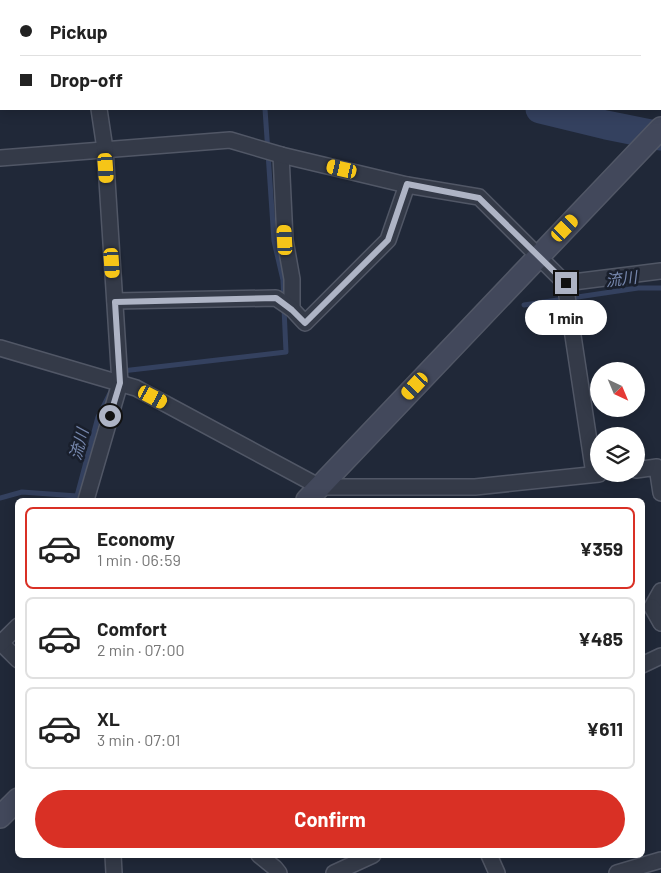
<!DOCTYPE html>
<html lang="en">
<head>
<meta charset="utf-8">
<style>
	body { margin:0; font-family:Barlow,"Noto Sans JP",sans-serif; background:#f6f6f6; color:#222; height:100vh; display:flex; flex-direction:column; font-size:19px; white-space:nowrap }
	* { box-sizing:border-box; margin:0 }
	p { font-size:16px; color:#767676 }
	.icon { flex:none; width:28px; height:28px; fill:none; stroke:currentColor; stroke-width:2; stroke-linecap:round; stroke-linejoin:round }
	.map { position:relative; flex:1; overflow:hidden }
	.details { position:absolute; left:15px; top:498px; width:630px; height:360px; display:flex; flex-direction:column; background:#fff; border-radius:8px; box-shadow:0 2px 12px #0003 }
	.details>* { flex:none }
	.hud { position:absolute; left:0px; top:0px; width:661px; height:110px; box-shadow:0 2px 12px #0003; display:grid; align-content:center; height:110px; padding:0 20px; background:#fff }
	.needle { width:32px; rotate:136deg }
	.fabs { position:absolute; left:590px; top:362px; display:grid; gap:10px }
	.fabs a { display:grid; place-items:center; width:55px; height:55px; border-radius:50%; background:#fff; box-shadow:0 2px 12px #0003; font-size:25px }
	.end { position:absolute; width:22px; height:22px; margin:-11px; border:6px solid #aeb4c5; background:#111; box-shadow:0 0 0 2px #111 }
	.from { border-radius:50% }
	.bubble { position:absolute; height:35px; border-radius:18px; background:#fff; box-shadow:0 2px 12px #0003; font-size:16px; font-weight:700; line-height:35px; text-align:center }
	.car { position:absolute; width:15px; height:30px; margin:-15px -8px; border-radius:6px; box-shadow:0 0 4px 1px #0007; background:linear-gradient(#f5c518 24%,#345 0 40%,#f5c518 0 76%,#345 0 86%,#f5c518 0) }
	.hud b { display:flex; align-items:center; gap:18px; height:48px; font-size:19px }
	.hud b+b { border-top:1px solid #e0e0e0 }
	.hud i { width:12px; height:12px; background:#222 }
	ul { padding:9px 0 0; list-style:none }
	li { display:flex; align-items:center; gap:15px; height:82px; margin:0 10px 8px; padding:0 10px; border:2px solid #e0e0e0; border-radius:8px }
	li div { flex:1 }
	li b { display:block; font-size:19px }
	li em { font-style:normal; font-weight:700 }
	li.on { border-color:#d93025 }
	li>.icon { width:45px; height:45px; stroke-width:1.5 }
	.button { display:flex; gap:10px; margin-top:auto; padding:10px 20px }
	.button a { flex:1; height:58px; border-radius:30px; background:#d93025; color:#fff; font-size:20px; font-weight:700; line-height:58px; text-align:center }
	.map>svg:first-child { display:block }
</style>
</head>
<body>
<div class="map">
<svg width="661" height="873" viewBox="0 0 661 873">
	<rect width="100%" height="100%" fill="#202838"/>
	<g fill="none" stroke-linecap="round" stroke-linejoin="round">
		<g stroke="#34415f" stroke-width="5">
			<path d="M265,109L274,241L283,280L284,300"/>
			<path d="M524,305L638,288H661"/>
			<path d="M121,372L122,371L286,352L284,308"/>
			<path d="M0,498L22,492L77,496L98,417L112,389"/>
		</g>
		<g stroke="#34415f" stroke-width="29">
			<path d="M123,0L127,1"/>
			<path d="M540,109L606,125L661,136"/>
		</g>
		<g stroke="#515766" stroke-width="18">
			<g id="street">
				<path d="M586,0L591,1"/>
				<path d="M606,1L608,0"/>
				<path d="M281,155L285,240L292,279V309"/>
				<path d="M0,158L230,140L281,155L407,185L479,197L565,283L594,474"/>
				<path d="M565,283L661,271"/>
				<path d="M115,301L276,298L292,309L305,323L388,240L407,185"/>
				<path d="M0,348L136,388L320,487H475L599,474"/>
				<path d="M636,470L657,467L661,493"/>
				<path d="M86,500L120,383L105,149L99,109"/>
				<path d="M652,607L661,591"/>
				<path d="M652,607L661,623"/>
				<path d="M0,642L18,660"/>
				<path d="M0,644L18,626"/>
				<path d="M642,665L661,656"/>
				<path d="M113,855L114,873"/>
				<path d="M259,855L275,868L279,873"/>
				<path d="M489,855L497,873"/>
				<path d="M334,873L373,855"/>
				<path d="M617,873L661,860"/>
			</g>
		</g>
		<g stroke="#515766" stroke-width="24">
			<g id="secondary">
				<path d="M307,500L661,128"/>
				<path d="M0,817L18,799"/>
			</g>
		</g>
		<use href="#street" stroke="#343a48" stroke-width="15"/>
		<use href="#secondary" stroke="#42485b" stroke-width="21"/>
	</g>
	<g fill="none" stroke-linecap="round" stroke-linejoin="round">
		<path stroke="#aeb4c5" stroke-width="6" d="M110,416L120,383L115,302L276,298L292,310L305,323L388,240L407,184L479,198L566,283"/>
	</g>
	<g text-anchor="middle" dominant-baseline="central" stroke-width="5" stroke-linejoin="round" paint-order="stroke">
		<g font-size="16" font-style="italic" fill="#7687ad" stroke="#191f2c">
			<text transform="translate(621 278) rotate(-7)">流川</text>
			<text transform="translate(78 444) rotate(-75)">流川</text>
		</g>
	</g>
</svg>
<div class="fabs">
<a><svg class="needle" viewBox="-14 -14 28 28"><path d="M0-13l5 13h-10z" fill="#e53935"/><path d="M0 13l5-13h-10z" fill="#767676"/></svg></a>
<a><svg class="icon" aria-label="layers" viewBox="0 0 24 24"><path d="M12 4l9 5-9 5-9-5zM3 14l9 5 9-5"/></svg></a>
</div>
<i class="end from" style="left:110px;top:416px"></i>
<i class="end" style="left:566px;top:283px"></i>
<div class="bubble" style="left:525px;top:300px;width:82px">1 min</div>
<i class="car" style="left:106px;top:168px;rotate:176deg"></i>
<i class="car" style="left:342px;top:169px;rotate:283deg"></i>
<i class="car" style="left:565px;top:228px;rotate:44deg"></i>
<i class="car" style="left:285px;top:240px;rotate:357deg"></i>
<i class="car" style="left:112px;top:263px;rotate:176deg"></i>
<i class="car" style="left:415px;top:386px;rotate:223deg"></i>
<i class="car" style="left:153px;top:397px;rotate:118deg"></i>
<div class="hud">
<b><i class="from"></i>Pickup</b>
<b><i></i>Drop-off</b>
</div>
<section class="details">
<ul>
<li class="on"><svg class="icon" aria-label="car" viewBox="0 0 24 24"><path d="M5 17H2v-5l4-1 3-4h7l3 4 3 1v5h-3M9 17h6M6 11h13"/><circle cx="7" cy="17" r="2"/><circle cx="17" cy="17" r="2"/></svg><div><b>Economy</b><p>1 min · 06:59</p></div><em>¥359</em></li>
<li><svg class="icon" aria-label="car" viewBox="0 0 24 24"><path d="M5 17H2v-5l4-1 3-4h7l3 4 3 1v5h-3M9 17h6M6 11h13"/><circle cx="7" cy="17" r="2"/><circle cx="17" cy="17" r="2"/></svg><div><b>Comfort</b><p>2 min · 07:00</p></div><em>¥485</em></li>
<li><svg class="icon" aria-label="car" viewBox="0 0 24 24"><path d="M5 17H2v-5l4-1 3-4h7l3 4 3 1v5h-3M9 17h6M6 11h13"/><circle cx="7" cy="17" r="2"/><circle cx="17" cy="17" r="2"/></svg><div><b>XL</b><p>3 min · 07:01</p></div><em>¥611</em></li>
</ul>
<div class="button"><a>Confirm</a></div>
</section>
</div>
</body>
</html>
